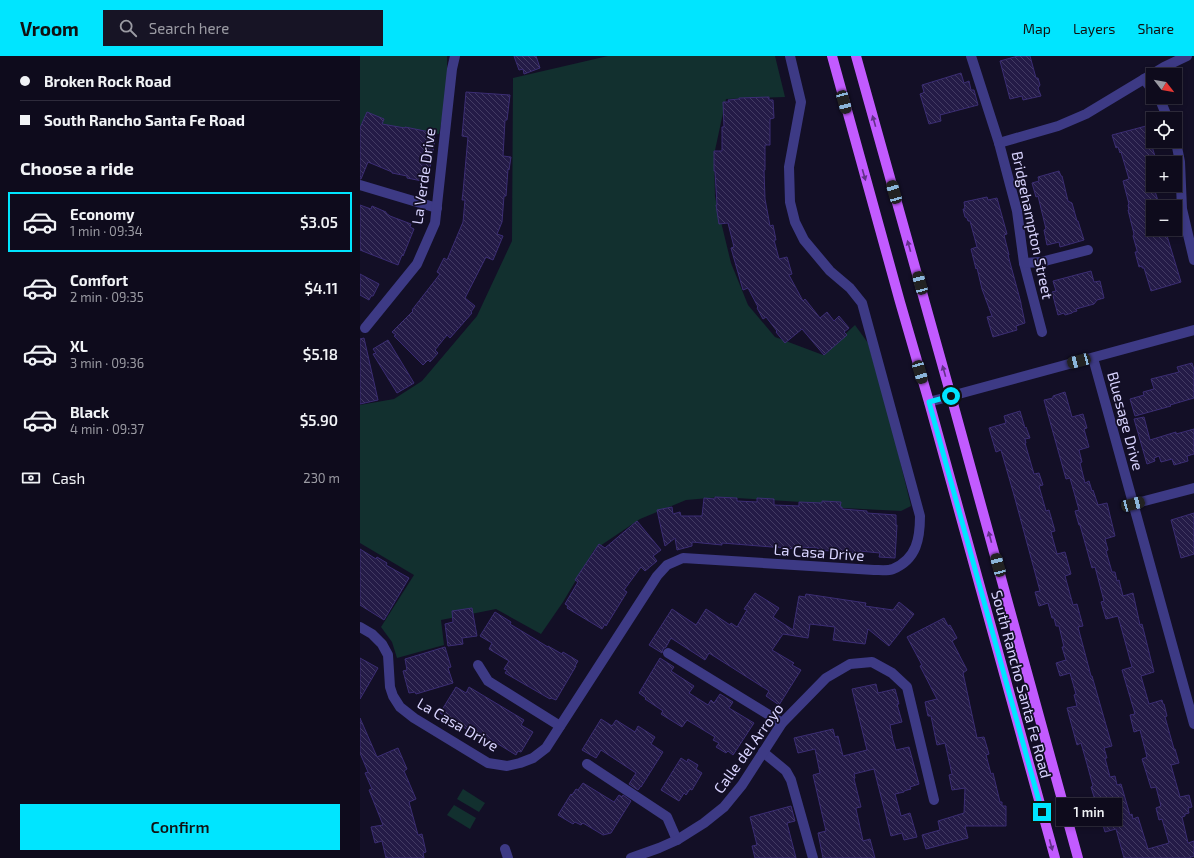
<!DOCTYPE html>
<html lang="en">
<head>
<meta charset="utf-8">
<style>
	body { margin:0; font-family:"Exo 2",sans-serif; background:#171425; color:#f1f3f6; height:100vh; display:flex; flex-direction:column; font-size:15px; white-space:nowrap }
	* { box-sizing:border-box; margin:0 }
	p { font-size:13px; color:#9b9ba3 }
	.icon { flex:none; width:22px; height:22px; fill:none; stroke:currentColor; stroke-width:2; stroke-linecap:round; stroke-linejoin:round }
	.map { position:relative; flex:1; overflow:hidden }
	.panel { display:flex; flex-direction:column; background:#0e0b1c; width:360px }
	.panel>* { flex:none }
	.banner { display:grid; align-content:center; height:88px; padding:0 20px; background:#0e0b1c }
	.needle { width:26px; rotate:121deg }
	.tools { position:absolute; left:786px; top:12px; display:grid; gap:8px }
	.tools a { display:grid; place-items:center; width:36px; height:36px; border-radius:0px; background:#0e0b1c; box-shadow:0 2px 6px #0003,0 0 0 1px #2e2b3b; font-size:20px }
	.end { position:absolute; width:18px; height:18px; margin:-9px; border:5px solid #00e5ff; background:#111; box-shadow:0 0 0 2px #111 }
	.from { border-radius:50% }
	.bubble { position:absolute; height:28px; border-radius:0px; background:#0e0b1c; box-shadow:0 2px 6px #0003,0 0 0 1px #2e2b3b; font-size:13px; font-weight:600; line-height:28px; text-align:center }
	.car { position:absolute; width:12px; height:24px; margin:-12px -6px; border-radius:5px; box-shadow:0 0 3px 1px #0007; background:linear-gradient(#222 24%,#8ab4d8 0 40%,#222 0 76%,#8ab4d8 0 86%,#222 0) }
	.banner b { display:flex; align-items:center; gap:14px; height:38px; font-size:15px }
	.banner b+b { border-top:1px solid #2e2b3b }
	.banner i { width:10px; height:10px; background:#f1f3f6 }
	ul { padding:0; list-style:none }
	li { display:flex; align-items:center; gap:12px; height:60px; margin:0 8px 6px; padding:0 12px; border:2px solid transparent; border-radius:0px }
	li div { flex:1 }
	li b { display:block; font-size:15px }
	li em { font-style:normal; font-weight:600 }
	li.active { border-color:#00e5ff }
	li>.icon { width:36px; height:36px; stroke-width:1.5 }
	h2 { padding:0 20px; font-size:18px; line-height:48px }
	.pay { display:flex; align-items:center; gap:10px; height:44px; padding:0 20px; font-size:15px }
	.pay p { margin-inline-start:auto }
	.primary-button { display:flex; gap:8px; margin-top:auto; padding:8px 20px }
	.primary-button a { flex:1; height:46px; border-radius:0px; background:#00e5ff; color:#111; font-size:16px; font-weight:600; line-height:46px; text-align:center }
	header { display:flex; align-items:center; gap:24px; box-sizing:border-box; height:56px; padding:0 20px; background:#00e5ff; color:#111 }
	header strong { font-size:19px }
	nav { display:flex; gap:22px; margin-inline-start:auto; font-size:14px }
	.search { width:280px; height:36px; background:#171425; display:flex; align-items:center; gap:10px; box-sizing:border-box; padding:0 14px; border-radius:0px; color:#9b9ba3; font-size:15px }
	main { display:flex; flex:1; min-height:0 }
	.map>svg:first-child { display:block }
</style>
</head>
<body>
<header>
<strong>Vroom</strong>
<div class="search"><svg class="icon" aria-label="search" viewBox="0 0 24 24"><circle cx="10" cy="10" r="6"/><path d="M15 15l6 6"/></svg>Search here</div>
<nav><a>Map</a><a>Layers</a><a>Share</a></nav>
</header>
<main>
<section class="panel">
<div class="banner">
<b><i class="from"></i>Broken Rock Road</b>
<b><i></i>South Rancho Santa Fe Road</b>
</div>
<h2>Choose a ride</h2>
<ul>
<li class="active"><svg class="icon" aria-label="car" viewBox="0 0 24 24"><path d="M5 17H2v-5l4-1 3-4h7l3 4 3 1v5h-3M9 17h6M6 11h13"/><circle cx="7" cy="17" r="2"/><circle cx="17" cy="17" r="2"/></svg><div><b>Economy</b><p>1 min · 09:34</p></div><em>$3.05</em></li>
<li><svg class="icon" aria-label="car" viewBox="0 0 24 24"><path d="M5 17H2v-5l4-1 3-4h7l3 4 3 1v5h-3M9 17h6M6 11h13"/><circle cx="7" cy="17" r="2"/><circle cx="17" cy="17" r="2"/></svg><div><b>Comfort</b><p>2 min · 09:35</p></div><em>$4.11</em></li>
<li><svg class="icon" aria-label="car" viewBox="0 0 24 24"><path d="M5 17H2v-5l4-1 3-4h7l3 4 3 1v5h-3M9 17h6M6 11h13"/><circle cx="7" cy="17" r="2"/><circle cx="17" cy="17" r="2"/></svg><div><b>XL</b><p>3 min · 09:36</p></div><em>$5.18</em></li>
<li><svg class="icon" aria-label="car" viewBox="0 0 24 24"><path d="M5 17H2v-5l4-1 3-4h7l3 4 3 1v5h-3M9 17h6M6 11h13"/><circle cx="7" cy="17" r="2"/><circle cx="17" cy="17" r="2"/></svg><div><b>Black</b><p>4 min · 09:37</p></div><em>$5.90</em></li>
</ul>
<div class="pay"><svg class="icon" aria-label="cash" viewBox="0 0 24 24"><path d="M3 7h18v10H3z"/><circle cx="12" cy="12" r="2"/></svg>Cash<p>230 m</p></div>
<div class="primary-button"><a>Confirm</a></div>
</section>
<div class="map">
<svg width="834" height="802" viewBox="0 0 834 802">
	<defs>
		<pattern id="building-back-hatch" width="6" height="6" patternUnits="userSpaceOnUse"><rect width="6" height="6" fill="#241b47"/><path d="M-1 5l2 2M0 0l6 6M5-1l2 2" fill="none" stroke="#433b63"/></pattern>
	</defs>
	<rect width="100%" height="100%" fill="#130f26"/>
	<g fill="#12302f">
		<path d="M0,0H87V36L79,78L39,73L4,62L0,72Z"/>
		<path d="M248,0H415L425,41L366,43L354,99L355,141L371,207L388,249L415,281L463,299L495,269L508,287L531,368L551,450L541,455L483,452L441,446L361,441L326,444L280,463L234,494L203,546L181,578L136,553L81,564L84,589L37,602L32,586L21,571L54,519L0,487V349L34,343L62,325L117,260L152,185L153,22Z"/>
		<path d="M103,733L125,747L119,756L97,743Z"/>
		<path d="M94,749L116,762L110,773L87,759Z"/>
	</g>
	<g fill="url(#building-back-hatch)" stroke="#3b2d73">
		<path d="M154,0H176L180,12L164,18L163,13L159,14Z"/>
		<path d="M658,0H670L676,22H678L680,29L678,32L681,40L663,44L662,40L650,43L640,5Z"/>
		<path d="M601,17L604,27L609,25L611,34H614L618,49L580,59L581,65L569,68L560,38L563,37L564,36L562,29Z"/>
		<path d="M106,36L150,39L147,64H145L143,100L151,101L149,114L148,113L146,140H144L142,166L137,178L143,180L133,204L126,201L105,242L115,250L111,256L112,257L90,282L87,279L75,294L78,297L70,306L68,304L63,309L34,280L36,279L32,276L53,255L52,254L80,218L77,216L84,202L87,204L103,166L105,144H102L103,136L108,81L102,80Z"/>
		<path d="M409,41V44H413L414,62L410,63V89H405V114H404L405,143L410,170L413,169L416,184H414L419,203L427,201L432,218L429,219L443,245L445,243L460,262L467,256L474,265L479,260L489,272L484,276L487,279L464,299L442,273L425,287L416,276L417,275L406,261L403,263L397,252L398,251L388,232L383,234L371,192L374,191L368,167L359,168L356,149H357L355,115H354V95H362V71H364L363,46H369L368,44L379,43V42Z"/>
		<path d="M7,56L24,63L22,68L45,72V71L75,77L74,84H75L68,124L62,123V125L47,122V120L32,117V116L8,106L1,123H0V72Z"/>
		<path d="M786,70L797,107H793V129L800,151H793V173H805L821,226L791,235L784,212H782V210L779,211L775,196H777V194L773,180L774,178L768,154H769L768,149L769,148L763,125L769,123L761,96L760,97L758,91L756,92L752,79Z"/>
		<path d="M699,115L701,120H702L708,145L712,147L717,165H718L724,184L700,191L699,186L687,189L684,174L686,173L678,140L676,141L672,127L679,125L678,121Z"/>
		<path d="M627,141L628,144L637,142L647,178L644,179L649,199H648L661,247V248L665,267L656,270L657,274L633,281L627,261L632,260L622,233L617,212L616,213L611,193L617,191L610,165H608L607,162L605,161L603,153H605L604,146Z"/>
		<path d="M0,149L11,153L12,150L26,156V157L30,160L51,168L50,171L54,173L43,200L42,199L38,209L0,194Z"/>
		<path d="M731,215L734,226L740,225L744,242L737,244L734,248L716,253L717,255L713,256L712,257L705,259L704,257L698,259L692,236L696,235L693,225Z"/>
		<path d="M0,218L19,228L13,240H11L9,244L0,239Z"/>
		<path d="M4,282L18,344L0,348V283Z"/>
		<path d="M28,284L54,327L37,337L13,298L16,297L13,293Z"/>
		<path d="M832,307L834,314V342L810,349L811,350L775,360L770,343L784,339L783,336L794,333L791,323L819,316L817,311Z"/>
		<path d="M705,336L712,361L723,358L727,372L724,373L729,391L719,394L722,406L720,407L725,427L729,425L732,435L733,434L738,449L747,447L755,480L745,483L748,494L746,495L752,516H755L757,525L759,524L763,540L773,537L780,569L782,568L794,616L781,620L789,648L802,644L803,648H804L807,660L805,661L814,693H815L819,707L811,709L820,741L829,739L832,751L828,752L829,757L825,758V760L822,761L828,787L834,785V800L829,802H764L756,773L745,776L741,762L745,761L740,742L735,744L731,731L733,730L727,708L721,687L717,689L707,652L717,650L714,639L716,638L710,617L700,620L696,607L706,604L702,591H704L699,570H696L694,562H692L688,547L679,550L675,536L680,535L654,439L641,394L636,396L629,372L646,367L644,360L660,355L665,372L666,371L670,382L665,383L666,387H665L674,418L679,417L683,429L679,430L686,455L689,454L695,475L691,476L697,498L705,496L711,518L705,520L713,549L717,548L723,570L718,571L731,620H732L752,690L744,692L747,702H745L750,721L755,720L757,729L761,728L770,759L772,758L773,763L778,761L788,793L809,787L802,763L799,764L796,752L801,750L796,731L791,732L782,703L787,701L780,674L774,676L770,659L775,658L762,614L772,611L758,560L746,563L741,546L744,545L735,511L732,512L720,469H719L715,455L719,454L710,422L706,423L684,344L693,342V340Z"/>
		<path d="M784,361L790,384L816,376V378L834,373V398L827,400L828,405L814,409L812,403L801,406L799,400L794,402L795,405L787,408L774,363Z"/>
		<path d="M355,441L377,442V445L397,446V442L414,443V449L439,450V446L462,447V445L481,446L480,451H482V453L507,455V457L536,459V469H537L535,502L519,501L520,497L499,495V497L458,494V492L437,491V493L362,487V489L332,486V490L317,494L315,482L305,490L297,454L312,451L313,458L320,456L321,460H342L344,442L355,443Z"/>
		<path d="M834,457V498L821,502L811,464Z"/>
		<path d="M277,465L301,494L293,500L297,505L285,515L281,511L264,534L267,536L246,570L245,568L242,573L207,552L208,550L205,548L218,526L215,524L239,488L245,492Z"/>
		<path d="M0,493L16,503L17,501L27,507L26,509L49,522L24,564L0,549Z"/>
		<path d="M395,537L419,552L413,561L433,574L439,540L445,541L446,538L506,547L505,550L533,554L539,546L554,558L529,590L508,573L505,588L473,584L475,571L450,568L448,582L423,578L412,594L434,607L432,609L441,614L419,649L406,640L409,635L349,597L345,604L311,582L306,591L303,593L302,597L289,589L312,553L336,569L346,553L370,569L371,567L377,571L387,554L384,553Z"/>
		<path d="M112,552L117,580L102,582L103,588L88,590L85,568L93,566L92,555Z"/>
		<path d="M135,556L151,566L150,568L188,591V590L202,598L203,596L218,605L215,610H216L196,644L191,642L190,643L145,617L147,614L144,613L149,605L129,593L132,587L120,580Z"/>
		<path d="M584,562L588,570L590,569L597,582L592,585L607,614L603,617L617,682L624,681L629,698L626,699L631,718L633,717L640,746H642V750H646V770H605L608,782L566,793L562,779L580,774L578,765L604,757L605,732L592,734L589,719L592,718L585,687L577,689L571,660H568L565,646L577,643L560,610L562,609L547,581Z"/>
		<path d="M85,591L91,611L88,612L93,627L56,638L55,636L49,637L43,615L47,614L45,603Z"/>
		<path d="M0,602L18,612L0,643Z"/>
		<path d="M300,602L314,611L311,615L334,630L329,637L348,649L351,644L354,647L360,638L373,646L369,652L394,667L373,699L368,695L366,697L356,691L359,687L353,684L355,681L327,664L322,671L301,658L303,655L285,643L286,642L279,637Z"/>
		<path d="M516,628L518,637L535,633L539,648H537L542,666L530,669L533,684L536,694L549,691L559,728L550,731L551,733L544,735V736L535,738L541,760L550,757L557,781L544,784L542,777L531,780L514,713L494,718L495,722L494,723L501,751L496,752V753L503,785L510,783L515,802H463L458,777L466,775L453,719L460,717L455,693L438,697L434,682L473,673L475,681L478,680L483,700L507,694L492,633Z"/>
		<path d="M96,631L106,637L109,631L164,664L161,669L173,676L161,696L158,695L156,699L130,683L128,686L80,657Z"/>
		<path d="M0,662L17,701L38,692L47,713L44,715L56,743L49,746L58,779L62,778L66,796L63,797L64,802H26L22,785L15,787L11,771L23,769L9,734L12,733L5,717L8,716L0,697Z"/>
		<path d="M241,663L252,670L256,664L275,676L278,670L295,681L291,688L303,696L281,731V730L278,734L269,728L276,717L241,694L236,702L222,694Z"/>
		<path d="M321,702L327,706L328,703L338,709L336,713L342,717L332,734L330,733L326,739L324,737L319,745L301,734Z"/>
		<path d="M223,727L254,746L259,739L262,741L263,739L271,745L251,777L243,779L223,767L221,769L215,766L213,768L198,759L211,738L212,739L216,733L218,734Z"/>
		<path d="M431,750L435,765L427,767L436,802H395L392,790L397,789L390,761Z"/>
	</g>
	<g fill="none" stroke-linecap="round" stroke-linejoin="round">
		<g stroke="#3d3a85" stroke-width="10">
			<path d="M611,0L639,87L657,155L664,207L682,276"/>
			<path d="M784,23L793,35"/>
			<path d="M797,41L801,46L808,63"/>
			<path d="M815,81L820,106L822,153L834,204"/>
			<path d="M639,87L698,70L726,58L804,11L827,0"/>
			<path d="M0,129L77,152"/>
			<path d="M664,207L681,206L728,194"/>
			<path d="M5,272L57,208L75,167L92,13L95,0"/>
			<path d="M733,302L834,668"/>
			<path d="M569,346L834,274"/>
			<path d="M773,448L834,432"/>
			<path d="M0,571L12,578L22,588L28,599L30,631L33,640L40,651L54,662L128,707L147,710L160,707L173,702L186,692L297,520L307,509L323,502L514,514C520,514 528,515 533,513C557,503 560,482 560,460L502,247L490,232L470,215L444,184L435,166L430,146L429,111L441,46L430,0"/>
			<path d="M308,597L422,667"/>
			<path d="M118,609L128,625L200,670"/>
			<path d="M403,696L426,715L431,724L453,802"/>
			<path d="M227,708L307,761L317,784"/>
			<path d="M145,793L148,802"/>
			<path d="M271,802L299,792L317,784L344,767L364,751L382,729L422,667L466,622L490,608L512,606L532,617L547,631L574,744"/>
		</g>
		<g stroke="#c25bff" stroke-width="10">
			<path d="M472,0L540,246L569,346L695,802"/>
			<path d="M496,0L591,340L718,802"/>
		</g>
	</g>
	<defs><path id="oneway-solid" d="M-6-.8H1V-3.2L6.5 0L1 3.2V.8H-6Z"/></defs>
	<g fill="#623188">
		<use href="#oneway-solid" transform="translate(514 65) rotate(-106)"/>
		<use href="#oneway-solid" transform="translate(504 119) rotate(74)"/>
		<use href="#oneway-solid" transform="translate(549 190) rotate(-106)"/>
		<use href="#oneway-solid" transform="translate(584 315) rotate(-106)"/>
		<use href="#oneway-solid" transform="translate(630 481) rotate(-105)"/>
		<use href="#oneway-solid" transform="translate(691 789) rotate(75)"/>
	</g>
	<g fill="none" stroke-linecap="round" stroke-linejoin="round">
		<path stroke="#00e5ff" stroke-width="5" d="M591,340L569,346L682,756"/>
	</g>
	<g text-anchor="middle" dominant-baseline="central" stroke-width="3.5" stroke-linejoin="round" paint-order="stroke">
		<g font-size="15" fill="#d9d4ff" stroke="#130f26">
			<text transform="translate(63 120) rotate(-82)">La Verde Drive</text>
			<text transform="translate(673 169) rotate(78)">Bridgehampton Street</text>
			<text transform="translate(766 365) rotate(75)">Bluesage Drive</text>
			<text transform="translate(459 496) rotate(4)">La Casa Drive</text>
			<text transform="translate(662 628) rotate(75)">South Rancho Santa Fe Road</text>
			<text transform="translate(98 668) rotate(30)">La Casa Drive</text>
			<text transform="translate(388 692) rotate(-54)">Calle del Arroyo</text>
		</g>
	</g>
</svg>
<div class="tools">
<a><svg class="needle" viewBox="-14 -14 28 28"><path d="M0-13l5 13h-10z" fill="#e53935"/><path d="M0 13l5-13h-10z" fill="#9b9ba3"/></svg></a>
<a><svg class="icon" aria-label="locate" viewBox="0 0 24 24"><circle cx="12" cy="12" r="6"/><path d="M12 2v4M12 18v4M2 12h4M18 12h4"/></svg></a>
<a>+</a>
<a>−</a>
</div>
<i class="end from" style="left:591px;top:340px"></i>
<i class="end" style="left:682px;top:756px"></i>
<div class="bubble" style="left:696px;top:742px;width:66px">1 min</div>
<i class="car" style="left:484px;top:46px;rotate:165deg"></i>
<i class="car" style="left:534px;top:136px;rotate:344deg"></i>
<i class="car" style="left:560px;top:227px;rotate:345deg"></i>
<i class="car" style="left:719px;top:305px;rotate:255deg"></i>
<i class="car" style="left:560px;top:316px;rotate:164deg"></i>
<i class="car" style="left:773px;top:448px;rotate:75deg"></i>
<i class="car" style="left:638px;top:509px;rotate:345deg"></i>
</div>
</main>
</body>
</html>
